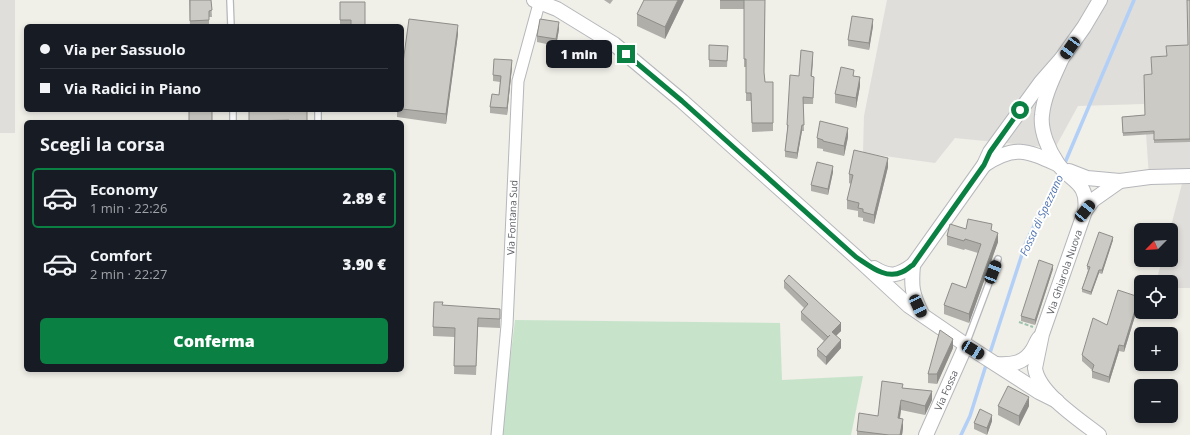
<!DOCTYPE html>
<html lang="it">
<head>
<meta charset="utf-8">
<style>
	body { margin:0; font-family:"Open Sans",sans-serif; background:#20242c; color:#f1f3f6; height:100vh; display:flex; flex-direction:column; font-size:15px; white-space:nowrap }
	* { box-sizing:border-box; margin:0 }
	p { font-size:13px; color:#9ea1a6 }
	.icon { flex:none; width:22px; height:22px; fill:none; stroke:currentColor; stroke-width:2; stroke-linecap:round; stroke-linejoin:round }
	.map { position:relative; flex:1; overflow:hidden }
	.drawer { position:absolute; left:24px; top:120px; width:380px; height:252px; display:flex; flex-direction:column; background:#171b24; border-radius:6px; box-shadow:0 2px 6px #0003 }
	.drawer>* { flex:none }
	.guide { position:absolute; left:24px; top:24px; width:380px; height:88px; border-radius:6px; box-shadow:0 2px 6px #0003; display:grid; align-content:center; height:88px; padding:0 16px; background:#171b24 }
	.needle { width:26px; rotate:246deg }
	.buttons { position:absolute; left:1134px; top:223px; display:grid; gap:8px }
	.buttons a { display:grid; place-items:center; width:44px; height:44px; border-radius:6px; background:#171b24; box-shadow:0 2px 6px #0003; font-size:20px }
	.end { position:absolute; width:18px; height:18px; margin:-9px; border:5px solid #0b8043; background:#fff; box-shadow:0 0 0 2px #fff }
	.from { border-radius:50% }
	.bubble { position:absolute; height:28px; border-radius:6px; background:#171b24; box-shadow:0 2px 6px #0003; font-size:13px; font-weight:800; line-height:28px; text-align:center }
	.car { position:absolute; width:12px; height:24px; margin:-12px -6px; border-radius:5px; box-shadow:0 0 3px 1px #0007; background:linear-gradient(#222 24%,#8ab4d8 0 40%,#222 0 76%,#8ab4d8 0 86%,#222 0) }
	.guide b { display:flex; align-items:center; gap:14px; height:38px; font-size:15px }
	.guide b+b { border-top:1px solid #363941 }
	.guide i { width:10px; height:10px; background:#f1f3f6 }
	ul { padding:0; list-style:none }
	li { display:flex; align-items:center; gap:12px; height:60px; margin:0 8px 6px; padding:0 8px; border:2px solid transparent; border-radius:6px }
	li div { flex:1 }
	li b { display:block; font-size:15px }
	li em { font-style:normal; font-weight:800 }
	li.active { border-color:#0b8043 }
	li>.icon { width:36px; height:36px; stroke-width:1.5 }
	h2 { padding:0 16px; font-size:18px; line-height:48px }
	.cta { display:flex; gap:8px; margin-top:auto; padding:8px 16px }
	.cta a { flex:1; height:46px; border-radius:6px; background:#0b8043; color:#fff; font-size:16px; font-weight:800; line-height:46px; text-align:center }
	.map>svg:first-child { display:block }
</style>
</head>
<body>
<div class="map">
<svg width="1190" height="435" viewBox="0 0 1190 435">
	<rect width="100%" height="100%" fill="#f0efe8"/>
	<g fill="#dfdeda">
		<rect x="0" y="0" width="15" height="133"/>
		<path d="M887,0H1190V288H1171V282H1156L1162,260H1171V230H1170L1184,176L1149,177L1144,104L1078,106L1055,148L955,138L935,163L863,153L864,116Z"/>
	</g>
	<path fill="#c7e4cb" d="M515,320L780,323L782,380L863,376L851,435H501Z"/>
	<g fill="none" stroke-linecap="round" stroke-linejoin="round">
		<g stroke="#b1cff7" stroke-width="3.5">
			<path d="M1064,165L1134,0"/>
			<path d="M989,356L1026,242L1061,172"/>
			<path d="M961,435L970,416L987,362"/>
		</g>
		<g stroke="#b5b7bb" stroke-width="8">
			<g id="service">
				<path d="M230,0L231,26"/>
				<path d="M233,110V122"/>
				<path d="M318,110V122"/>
				<path d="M966,344L998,259"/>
			</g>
		</g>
		<g stroke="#b5b7bb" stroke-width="13">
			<g id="minor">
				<path id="s1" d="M497,435L507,325L518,81L540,0"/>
			</g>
		</g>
		<g stroke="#b5b7bb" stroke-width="16">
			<g id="tertiary">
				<path d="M534,0L557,9L614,44L682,101L856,257L909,306L966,345L1039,392L1057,401"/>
				<path d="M1062,58C1054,76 1044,95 1042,115C1040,131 1049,151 1058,164C1071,182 1089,182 1085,211L1042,334L1035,368C1038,393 1080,420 1099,435"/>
				<path d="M984,165C1014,145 1026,150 1057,164"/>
				<path d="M1069,171L1087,178L1120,181L1150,177L1190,176"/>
				<path d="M1085,211L1093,200L1120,181"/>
				<path d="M913,265C911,287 912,294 922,314"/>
				<path d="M874,268C890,278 898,276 913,265L984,165L990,152L1041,82L1062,58L1084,27L1100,0"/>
				<path d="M996,364C1011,365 1024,364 1033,349C1035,346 1036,342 1039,338"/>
				<path id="s2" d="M926,435L966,345"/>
			</g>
		</g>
		<path stroke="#a0c3ae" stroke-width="2" stroke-dasharray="4 2" stroke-linecap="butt" d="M1019,322L1033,327"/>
		<use href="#service" stroke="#fff" stroke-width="5.5"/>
		<use href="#minor" stroke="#fff" stroke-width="11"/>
		<use href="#tertiary" stroke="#fff" stroke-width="14"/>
	</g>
	<g fill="#afaea9">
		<path d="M189,0H211L212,17H209V26H190Z"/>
		<path d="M604,0H613L610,4Z"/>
		<path d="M684,0L665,39L637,26V14Z"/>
		<path d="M720,0H765L764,74L765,82H773V131L752,132L751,101H746V67H744V9H720Z"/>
		<path d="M1190,0V142L1154,143V134L1123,136L1122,117L1145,115L1152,74L1166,56L1188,45Z"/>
		<path d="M340,2L365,26H340Z"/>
		<path d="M873,26L869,50L848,46V40Z"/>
		<path d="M559,29L556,46L537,42V36Z"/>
		<path d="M458,34L446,124L397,117V110H402V70Z"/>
		<path d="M728,46L727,67H709V60Z"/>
		<path d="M813,58L812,76L814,83L813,104H803L804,131H802L797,159L785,157V151L787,132V125L799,76Z"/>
		<path d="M512,67L507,115L490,113V107L499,95L500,82L493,81V75Z"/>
		<path d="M860,86L856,108L835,103V94Z"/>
		<rect x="249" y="110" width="58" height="12"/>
		<path d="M848,137L844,156L823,151V149L817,148V138Z"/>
		<path d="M888,167L874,224L863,221V218L858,217V211L847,209V200L851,184L849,183V174Z"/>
		<path d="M833,172L828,195L811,191V185Z"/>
		<path d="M966,229L992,231L998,242L969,323L944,314V305L966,288L978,253L965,249L964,250L947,245V236Z"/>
		<path d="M1113,240L1102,274L1099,273L1091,295L1082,292V289L1088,270L1087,269V266Z"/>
		<path d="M1053,269L1035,325L1021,321V316Z"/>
		<path d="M784,281L841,331L836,335L841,348L826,365L817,356V349L824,341L801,320V312L804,308L784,288Z"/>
		<path d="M1139,303L1124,352L1119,351L1109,383L1092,378V370L1082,361V355L1107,325Z"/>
		<path d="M443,305L500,317V328L478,327L476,375L454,374L455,337L433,336V327Z"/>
		<path d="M953,348L937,384L928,383V374Z"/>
		<path d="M903,388L932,400L925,415L901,410L900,419L903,428L902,435H857V431L878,416Z"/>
		<path d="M998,406H1029L1019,426L998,415Z"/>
		<path d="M992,421L987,435L974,429V423Z"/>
	</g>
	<g fill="#8e8d89">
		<path d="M678,0H684L665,39V27Z"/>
		<path d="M873,19V26L869,50V43Z"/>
		<path d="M559,22V29L556,46V39Z"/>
		<path d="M458,25V34L446,124V114Z"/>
		<path d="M813,52V58L811,83V76Z"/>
		<path d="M512,60V67L507,115V108Z"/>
		<path d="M860,77V86L856,108V98Z"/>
		<path d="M802,125V131L797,159V153Z"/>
		<path d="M848,128V137L844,156V146Z"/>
		<path d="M888,158V167L874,224V215Z"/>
		<path d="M833,166V172L828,195V189Z"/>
		<path d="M998,233V242L969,323V314Z"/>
		<path d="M1113,237V240L1102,274V270Z"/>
		<path d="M1053,265V269L1035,325V320Z"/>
		<path d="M1099,270V273L1091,295V292Z"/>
		<path d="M1139,297V303L1124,352V346Z"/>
		<path d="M841,323V331L832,340V332Z"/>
		<path d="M953,339V348L937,384V374Z"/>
		<path d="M841,340V348L826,365V357Z"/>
		<path d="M1119,345V351L1109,383V377Z"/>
		<path d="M932,391V400L925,415V406Z"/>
		<path d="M1029,397V406L1019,426V416Z"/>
		<path d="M901,400V410L898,428V418Z"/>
		<path d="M992,415V421L987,435V428Z"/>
		<path d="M903,419V428L902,435H900Z"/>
	</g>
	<g fill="#cbcac4" stroke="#8e8d89">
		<path d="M190,0H211L212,10L209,11V20L190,21Z"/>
		<path d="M644,0H678L665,27L637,14Z"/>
		<path d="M720,0H765L764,72L765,82H773V123H752L751,93H746V59H744V0Z"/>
		<path d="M1187,0H1190V139L1154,140V131L1123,133L1122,117L1145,115L1144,75L1152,74L1151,57L1167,56L1166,46L1188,45Z"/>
		<path d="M340,2H365V26H351V20H340Z"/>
		<path d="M852,16L873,19L869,43L848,40Z"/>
		<path d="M409,19L458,25L446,114L402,109V70Z"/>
		<path d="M540,19L559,22L556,39L537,36Z"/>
		<path d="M709,45L728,46L727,61L709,60Z"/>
		<path d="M801,50L813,52L811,76L814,77L813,98L803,97L804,125H802L797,153L785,151L788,125H787L790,75L799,76Z"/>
		<path d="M494,59L512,60L507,108L490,107L492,94L499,95L501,76L493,75Z"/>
		<path d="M841,67L854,70L853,76L860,77L856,98L835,94Z"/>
		<rect x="189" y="110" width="23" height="12"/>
		<path d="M249,110H307V122H289V120L249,121Z"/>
		<path d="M820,121L848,128L844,146L823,141V140L817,138Z"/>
		<path d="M854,150L888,158L874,215L863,212V209L858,208L859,203L847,200L853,175L849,174Z"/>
		<path d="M817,162L833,166L828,189L811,185Z"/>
		<path d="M968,219L992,224L991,230L998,233L969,314L944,305L952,283L966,288L981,244L965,239L964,241L947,236L950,224L966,229Z"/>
		<path d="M1099,232L1113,237L1102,270H1099L1091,292L1082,289L1090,267L1087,266Z"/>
		<path d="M1039,260L1053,265L1035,320L1021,316Z"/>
		<path d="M789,275L841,323L832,332L841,340L826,357L817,349L830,335L828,337L801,312L808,304L784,281Z"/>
		<path d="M1118,290L1139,297L1124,346L1119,345L1109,377L1092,371L1094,365L1082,355L1093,318L1107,325Z"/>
		<path d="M434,302H443L442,305L500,309V319L478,318L476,366H454L455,328L433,327Z"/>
		<path d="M940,330L953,339L937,374H928Z"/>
		<path d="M882,381L903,384L902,388L932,391L925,406L901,400L898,418L903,419L900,435H889L857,431L859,413L878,416Z"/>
		<path d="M1008,386L1029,397L1019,416L998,406Z"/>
		<path d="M980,409L992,415L987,428L974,423Z"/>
	</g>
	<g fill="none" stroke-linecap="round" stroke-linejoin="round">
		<path stroke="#0b8043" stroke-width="5" d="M626,54L682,101L856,257C870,266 886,280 902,272C906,271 909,267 913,265L984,165L990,152L1020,110"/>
	</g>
	<g text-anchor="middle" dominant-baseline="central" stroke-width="4" stroke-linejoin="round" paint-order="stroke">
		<g font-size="10" fill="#5f6267" stroke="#fff">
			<text stroke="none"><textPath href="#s1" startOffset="218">Via Fontana Sud</textPath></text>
			<text transform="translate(1064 272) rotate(-71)">Via Ghiarola Nuova</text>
			<text stroke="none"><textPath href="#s2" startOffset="49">Via Fossa</textPath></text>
		</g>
		<g font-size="11" font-style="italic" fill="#5274b1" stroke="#fff">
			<text transform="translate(1041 215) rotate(-65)">Fossa di Spezzano</text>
		</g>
	</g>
</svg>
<div class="buttons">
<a><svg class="needle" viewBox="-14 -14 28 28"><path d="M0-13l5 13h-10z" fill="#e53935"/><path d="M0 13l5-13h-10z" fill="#9ea1a6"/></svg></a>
<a><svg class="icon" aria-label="locate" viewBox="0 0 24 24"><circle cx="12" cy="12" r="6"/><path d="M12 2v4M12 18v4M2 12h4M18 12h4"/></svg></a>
<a>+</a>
<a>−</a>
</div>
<i class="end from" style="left:1020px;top:110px"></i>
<i class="end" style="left:626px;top:54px"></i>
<div class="bubble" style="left:546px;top:40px;width:66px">1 min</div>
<i class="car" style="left:1070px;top:48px;rotate:216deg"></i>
<i class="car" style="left:1085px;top:211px;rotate:39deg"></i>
<i class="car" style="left:993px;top:272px;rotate:21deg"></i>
<i class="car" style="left:918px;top:306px;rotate:155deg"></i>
<i class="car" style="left:973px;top:350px;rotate:121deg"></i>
<div class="guide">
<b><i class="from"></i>Via per Sassuolo</b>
<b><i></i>Via Radici in Piano</b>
</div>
<section class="drawer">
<h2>Scegli la corsa</h2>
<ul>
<li class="active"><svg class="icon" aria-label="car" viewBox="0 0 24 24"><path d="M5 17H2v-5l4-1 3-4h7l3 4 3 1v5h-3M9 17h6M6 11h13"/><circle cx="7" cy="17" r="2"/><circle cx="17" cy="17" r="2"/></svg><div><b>Economy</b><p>1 min · 22:26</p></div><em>2.89 €</em></li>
<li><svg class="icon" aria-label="car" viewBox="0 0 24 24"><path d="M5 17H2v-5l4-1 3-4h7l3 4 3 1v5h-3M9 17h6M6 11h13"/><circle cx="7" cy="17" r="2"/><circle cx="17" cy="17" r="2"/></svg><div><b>Comfort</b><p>2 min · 22:27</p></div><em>3.90 €</em></li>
</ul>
<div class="cta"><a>Conferma</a></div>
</section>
</div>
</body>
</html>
